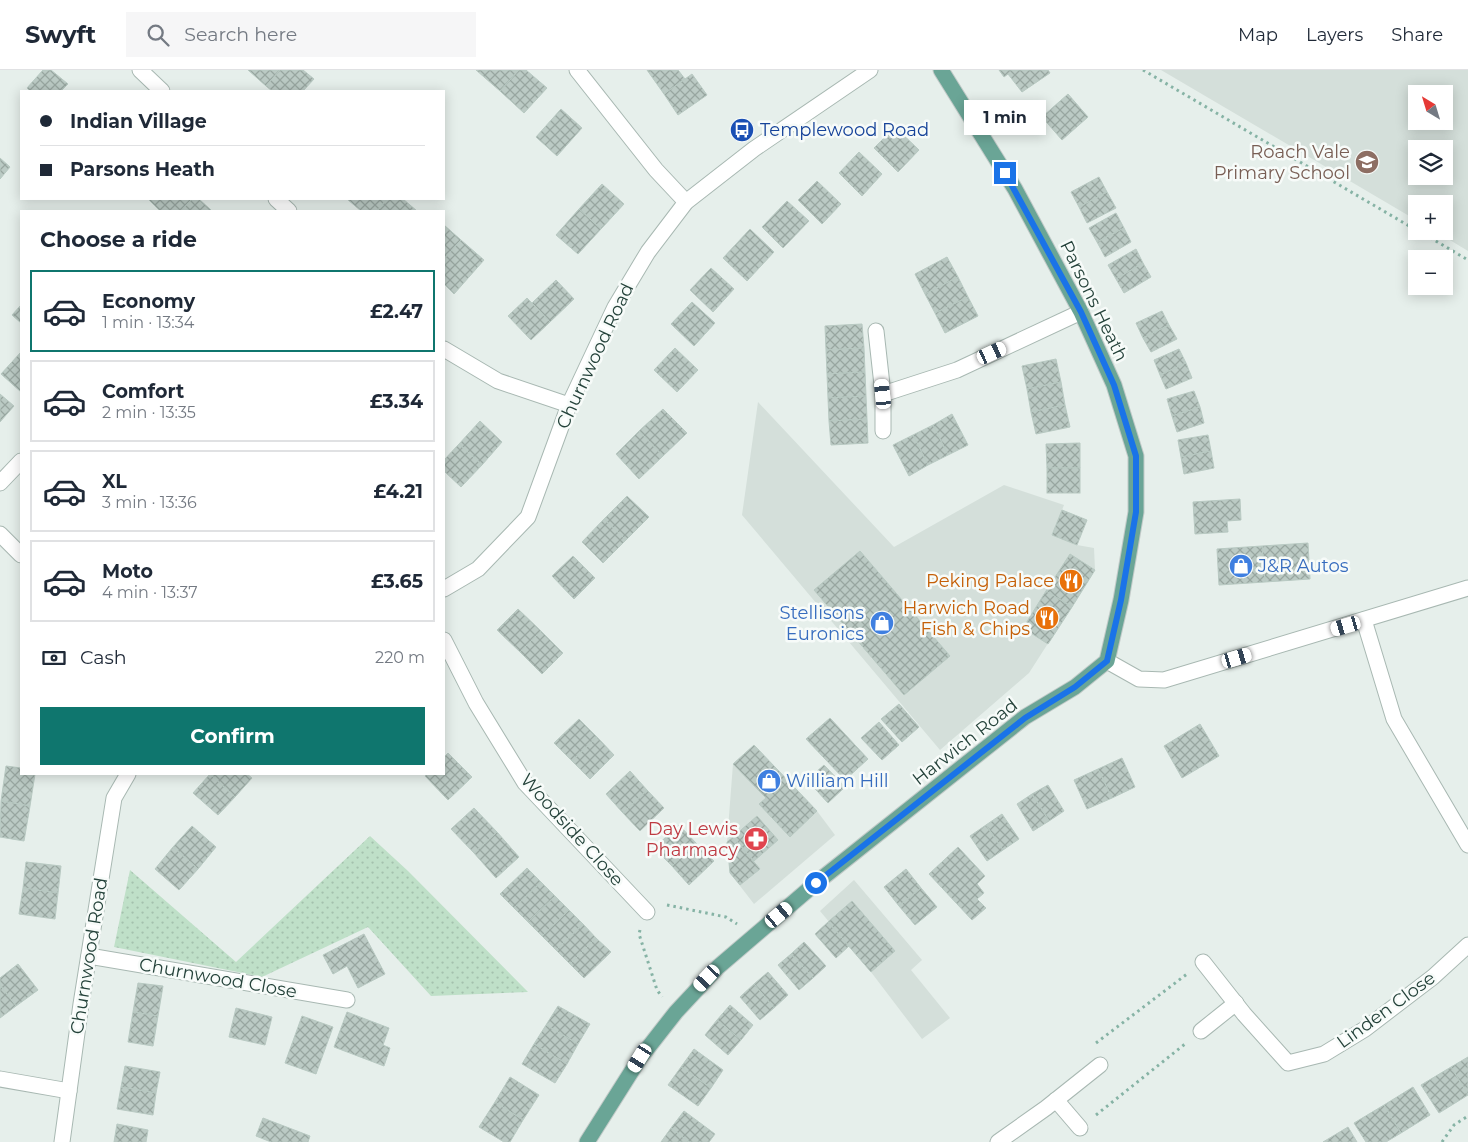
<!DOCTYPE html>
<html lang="en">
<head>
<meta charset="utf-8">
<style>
	body { margin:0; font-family:Montserrat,sans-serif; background:#f6f6f7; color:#1f2937; height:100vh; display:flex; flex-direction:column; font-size:19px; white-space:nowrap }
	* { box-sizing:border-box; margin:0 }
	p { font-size:16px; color:#747a83 }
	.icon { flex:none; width:28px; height:28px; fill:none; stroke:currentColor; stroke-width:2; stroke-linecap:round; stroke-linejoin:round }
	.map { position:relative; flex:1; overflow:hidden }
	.details { position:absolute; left:20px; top:140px; width:425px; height:565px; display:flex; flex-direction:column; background:#fff; border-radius:0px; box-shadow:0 2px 12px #0003 }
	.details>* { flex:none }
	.top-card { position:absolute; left:20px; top:20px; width:425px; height:110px; border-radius:0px; box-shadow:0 2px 12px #0003; display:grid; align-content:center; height:110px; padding:0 20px; background:#fff }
	.needle { width:32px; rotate:322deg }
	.fabs { position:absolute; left:1408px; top:15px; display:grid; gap:10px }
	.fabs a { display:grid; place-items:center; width:45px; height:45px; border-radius:0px; background:#fff; box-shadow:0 2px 12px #0003; font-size:25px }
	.end { position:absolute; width:22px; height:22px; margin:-11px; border:6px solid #1a73e8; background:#fff; box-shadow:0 0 0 2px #fff }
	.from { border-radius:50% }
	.bubble { position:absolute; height:35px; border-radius:0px; background:#fff; box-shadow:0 2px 12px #0003; font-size:16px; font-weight:700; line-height:35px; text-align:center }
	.car { position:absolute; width:15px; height:30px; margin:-15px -8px; border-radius:6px; box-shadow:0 0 4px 1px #0007; background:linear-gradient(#fff 24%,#345 0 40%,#fff 0 76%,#345 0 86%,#fff 0) }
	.top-card b { display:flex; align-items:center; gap:18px; height:48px; font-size:19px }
	.top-card b+b { border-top:1px solid #e0e1e3 }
	.top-card i { width:12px; height:12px; background:#1f2937 }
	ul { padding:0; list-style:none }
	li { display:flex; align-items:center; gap:15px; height:82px; margin:0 10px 8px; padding:0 10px; border:2px solid #e0e1e3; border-radius:0px }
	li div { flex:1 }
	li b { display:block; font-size:19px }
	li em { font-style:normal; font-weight:700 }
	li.current { border-color:#0f766e }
	li>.icon { width:45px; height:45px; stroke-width:1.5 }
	h2 { padding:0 20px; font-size:22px; line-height:60px }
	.pay { display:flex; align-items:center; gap:12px; height:55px; padding:0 20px; font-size:19px }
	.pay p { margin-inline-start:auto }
	.button { display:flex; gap:10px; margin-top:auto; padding:10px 20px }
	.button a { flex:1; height:58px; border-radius:0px; background:#0f766e; color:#fff; font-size:20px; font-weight:700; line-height:58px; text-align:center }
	header { display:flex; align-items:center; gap:30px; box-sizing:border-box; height:70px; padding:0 25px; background:#fff; border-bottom:1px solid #e0e1e3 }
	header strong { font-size:24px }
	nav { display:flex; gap:28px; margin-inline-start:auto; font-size:18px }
	.search { width:350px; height:45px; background:#f6f6f7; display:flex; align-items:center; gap:12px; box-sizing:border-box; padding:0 18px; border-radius:0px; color:#747a83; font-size:19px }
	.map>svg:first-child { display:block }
</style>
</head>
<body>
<header>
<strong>Swyft</strong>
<div class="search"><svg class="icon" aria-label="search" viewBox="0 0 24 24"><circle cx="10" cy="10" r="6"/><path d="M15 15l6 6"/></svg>Search here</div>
<nav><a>Map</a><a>Layers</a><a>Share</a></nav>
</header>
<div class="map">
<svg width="1468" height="1072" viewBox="0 0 1468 1072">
	<defs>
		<pattern id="green-dots" width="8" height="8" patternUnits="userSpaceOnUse" patternTransform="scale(1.25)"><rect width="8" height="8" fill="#bfe0c8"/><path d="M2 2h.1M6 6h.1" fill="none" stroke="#a4c1ad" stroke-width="1.8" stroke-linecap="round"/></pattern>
		<pattern id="building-cross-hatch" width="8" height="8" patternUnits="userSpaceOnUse" patternTransform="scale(1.25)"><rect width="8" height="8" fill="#bbcac4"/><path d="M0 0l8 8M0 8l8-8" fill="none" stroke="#98a6a0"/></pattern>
	</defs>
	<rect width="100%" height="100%" fill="#e6efeb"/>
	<g fill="#d4dfda" fill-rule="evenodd">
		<path d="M1161,0H1468V181L1435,161H1444V134H1416V150ZM1416,24H1444V51H1416ZM1416,79H1444V106H1416Z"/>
		<path d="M758,332L894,477L1004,415L1064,435L1052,465L1077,475L1094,478L1095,500L1029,603L940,680L742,445Z"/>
		<path d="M754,675L817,741L835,765L754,834L730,803L727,772L733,694Z"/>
		<path d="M854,810L922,890L911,900L950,948L922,969L871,902L820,841Z"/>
	</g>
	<path fill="url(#green-dots)" d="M370,766L408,801L528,922L431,926L368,857L262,907L114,877L130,800L236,892Z"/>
	<g fill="url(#building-cross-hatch)" stroke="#b8c9c2">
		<path d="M43,0H51L68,14L61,21H30L27,18Z"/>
		<path d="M248,0H280L266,16Z"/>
		<path d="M280,0H303L314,9L303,21H272L266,16Z"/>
		<path d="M476,0H519L500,21Z"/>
		<path d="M519,0H526L547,18L524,43L500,21Z"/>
		<path d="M647,0H678L685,9L664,24Z"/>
		<path d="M999,0H1048L1050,3L1022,22L1008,4L1004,7Z"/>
		<path d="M692,4L707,25L678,45L664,24Z"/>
		<path d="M1068,24L1088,47L1062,70L1042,47Z"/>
		<path d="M561,39L582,58L557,86L536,67Z"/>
		<path d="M895,57L919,80L898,102L874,78Z"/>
		<path d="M859,82L882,104L862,126L839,103Z"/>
		<path d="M0,88L10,97L0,109Z"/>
		<path d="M1099,107L1107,122L1079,137L1071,122Z"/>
		<path d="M817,111L841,134L822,154L798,130Z"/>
		<path d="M602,114L624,134L601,159L579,139Z"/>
		<path d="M1107,122L1116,138L1087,153L1079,137Z"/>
		<path d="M150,129H192L181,141H160L149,130Z"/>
		<path d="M192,129H199L212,141H181Z"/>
		<path d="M347,129H387L377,141H361Z"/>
		<path d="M387,129H403L417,141H377Z"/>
		<path d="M787,131L809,151L783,178L762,157Z"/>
		<path d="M579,139L601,159L578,184L556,165Z"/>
		<path d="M1116,143L1124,158L1097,172L1089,158Z"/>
		<path d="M444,155L461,170L444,189Z"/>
		<path d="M1124,158L1131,172L1105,187L1097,172Z"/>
		<path d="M750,159L774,182L747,211L723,188Z"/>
		<path d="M461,170L484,190L454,224L444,214V189Z"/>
		<path d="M1136,179L1143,193L1116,209L1108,195Z"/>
		<path d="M947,187L958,207L925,224L915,204Z"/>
		<path d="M1143,193L1151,207L1124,223L1116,209Z"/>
		<path d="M711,198L734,219L713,242L690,220Z"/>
		<path d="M958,207L968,227L935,243L925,224Z"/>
		<path d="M556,210L574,229L550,252L532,233Z"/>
		<path d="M968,227L978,246L945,263L935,243Z"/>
		<path d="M527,228L550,252L531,270L508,246Z"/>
		<path d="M692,232L715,253L694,276L671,254Z"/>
		<path d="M21,235V253L12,245Z"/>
		<path d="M1162,241L1169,255L1143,268L1136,253Z"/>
		<path d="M862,254L864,278L826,280L825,256Z"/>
		<path d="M1169,255L1177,269L1151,282L1143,268Z"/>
		<path d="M675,278L698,300L677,322L654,300Z"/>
		<path d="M864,278L865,302L827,304L826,280Z"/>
		<path d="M1179,279L1186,293L1160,305L1154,290Z"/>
		<path d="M21,282V322L1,304Z"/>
		<path d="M1056,289L1061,312L1027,319L1022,296Z"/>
		<path d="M1186,293L1192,308L1166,319L1160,305Z"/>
		<path d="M865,302L866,326L828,328L827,304Z"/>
		<path d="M1061,312L1065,335L1031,342L1027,319Z"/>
		<path d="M1194,321L1200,337L1172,346L1167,329Z"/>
		<path d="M0,324L14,336L0,352Z"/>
		<path d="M866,326L867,349L829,351L828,328Z"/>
		<path d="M1065,335L1070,357L1036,364L1031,342Z"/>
		<path d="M1200,337L1204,353L1177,362L1172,346Z"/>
		<path d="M663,339L687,363L663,386L639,361Z"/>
		<path d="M952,344L968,375L948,385L933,355Z"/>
		<path d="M867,349L868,373L831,375L829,351Z"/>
		<path d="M480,351L502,372L482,395L459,374Z"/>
		<path d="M933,355L948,385L928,395L913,365Z"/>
		<path d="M639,361L663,386L639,409L616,384Z"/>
		<path d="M913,365L928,395L909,406L893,375Z"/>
		<path d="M1208,365L1211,381L1181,387L1178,370Z"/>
		<path d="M1080,373V398H1047L1046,374Z"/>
		<path d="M459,374L482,395L461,417L444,401V390Z"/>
		<path d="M1211,381L1214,398L1184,404L1181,387Z"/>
		<rect x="1047" y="398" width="33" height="25"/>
		<path d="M627,426L649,447L626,470L604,449Z"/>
		<path d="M1240,429L1241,450L1227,451L1228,462L1195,464L1193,432Z"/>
		<path d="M1062,440L1087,450L1077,475L1052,465Z"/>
		<path d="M604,449L626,470L603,493L582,472Z"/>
		<path d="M1308,473L1310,509L1265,512L1262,476Z"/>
		<path d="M1262,476L1265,512L1219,515L1217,479Z"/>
		<path d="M860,481L950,586L904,625L814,520Z"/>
		<path d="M1070,484L1095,500L1072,537L1046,521Z"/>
		<path d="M573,486L595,508L574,529L552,506Z"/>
		<path d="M1046,521L1072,537L1048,574L1023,558Z"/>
		<path d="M518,539L541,561L520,582L497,560Z"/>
		<path d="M541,561L563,583L542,604L520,582Z"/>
		<path d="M899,634L919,657L902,672L881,649Z"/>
		<path d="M830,648L868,689L845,710L806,669Z"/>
		<path d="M579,649L597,667L572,691L554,673Z"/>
		<path d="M879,652L899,675L882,690L861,668Z"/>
		<path d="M1200,654L1219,686L1182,708L1164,676Z"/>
		<path d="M597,667L614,685L590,709L572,691Z"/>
		<path d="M754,675L817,741L790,767L759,734L766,728L733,694Z"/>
		<path d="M448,683L472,707L448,730L425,706L427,704H444V687Z"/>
		<path d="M1122,688L1135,717L1112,728L1098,699Z"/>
		<path d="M824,695L845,717L828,733L807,710Z"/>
		<path d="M6,696L21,698V704H35L30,736L1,731Z"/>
		<path d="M1098,699L1112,728L1087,739L1074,710Z"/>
		<path d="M630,701L647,720L623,743L606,724Z"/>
		<path d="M210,704H247L252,708L235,727Z"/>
		<path d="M210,704L235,727L218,745L193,723Z"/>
		<path d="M1048,715L1064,741L1049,751L1032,724Z"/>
		<path d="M647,720L664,738L640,761L623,743Z"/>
		<path d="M1032,724L1049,751L1033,761L1017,734Z"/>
		<path d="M1,731L30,736L24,771L0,767Z"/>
		<path d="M474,738L497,762L474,783L451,759Z"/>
		<path d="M1002,744L1019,769L1003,780L986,755Z"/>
		<path d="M757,746L778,770L754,791L733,767Z"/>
		<path d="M679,755L696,773L672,796L654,778Z"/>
		<path d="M986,755L1003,780L987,791L970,766Z"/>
		<path d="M192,756L216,777L198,799L173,777Z"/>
		<path d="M497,762L519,787L496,808L474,783Z"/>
		<path d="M733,767L760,799L740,815L730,803L727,772Z"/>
		<path d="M696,773L714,791L689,815L672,796Z"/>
		<path d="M173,777L198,799L179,820L155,799Z"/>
		<path d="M958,777L985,806L977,814L984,823L977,829L986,838L972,850L929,804Z"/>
		<path d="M26,792L61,796L58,823L23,818Z"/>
		<path d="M527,798L541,812L514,838L500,824Z"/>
		<path d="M906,799L921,818L899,836L884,817Z"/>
		<path d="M541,812L555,826L528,852L514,838Z"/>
		<path d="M23,818L58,823L55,849L19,844Z"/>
		<path d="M921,818L937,837L915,855L899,836Z"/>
		<path d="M555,826L569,840L542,866L528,852Z"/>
		<path d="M852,831L895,881L871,902L828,852Z"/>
		<path d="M569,840L583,854L556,880L542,866Z"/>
		<path d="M828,852L849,876L836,888L815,864Z"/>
		<path d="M583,854L596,868L570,894L556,880Z"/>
		<path d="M364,864L385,904L358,918L347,896L333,904L323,885Z"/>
		<path d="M596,868L611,882L584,908L570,894Z"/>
		<path d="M804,872L826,896L813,908L791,884Z"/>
		<path d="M791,884L813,908L799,920L778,895Z"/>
		<path d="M18,894L38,920L16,936L0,915V908Z"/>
		<path d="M768,902L788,925L774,938L754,914Z"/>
		<path d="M138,913L163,916L158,946L133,942Z"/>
		<path d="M754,914L774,938L760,950L740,927Z"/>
		<path d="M0,915L16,936L0,948Z"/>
		<path d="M730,935L753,955L741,970L717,950Z"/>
		<path d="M558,936L590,954L578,974L546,955Z"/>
		<path d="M236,938L272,947L265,975L229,967Z"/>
		<path d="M133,942L158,946L153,976L128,972Z"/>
		<path d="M347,942L389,958L383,975L390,978L384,996L334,977Z"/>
		<path d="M302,946L333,957L316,1004L285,993Z"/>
		<path d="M717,950L741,970L728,985L705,965Z"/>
		<path d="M546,955L578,974L567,994L534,974Z"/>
		<path d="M534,974L567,994L555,1013L522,994Z"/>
		<path d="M694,979L723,1000L711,1018L681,997Z"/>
		<path d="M1468,987V1025L1451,997Z"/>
		<path d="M125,996L160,1002L156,1023L121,1017Z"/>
		<path d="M681,997L711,1018L698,1036L668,1015Z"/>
		<path d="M1451,997L1468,1025L1439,1043L1421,1015Z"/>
		<path d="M510,1007L539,1025L523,1050L495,1032Z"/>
		<path d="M121,1017L156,1023L153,1045L117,1039Z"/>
		<path d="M1413,1017L1430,1045L1401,1063L1384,1035Z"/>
		<path d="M495,1032L523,1050L510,1072H504L479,1057Z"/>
		<path d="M1384,1035L1401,1063L1386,1072H1366L1354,1053Z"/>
		<path d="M684,1041L715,1064L709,1072H689L671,1058Z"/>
		<path d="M263,1048L310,1066L308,1072H271L256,1066Z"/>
		<path d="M117,1054L148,1060L146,1072H114Z"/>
		<path d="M1348,1057L1357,1072H1323Z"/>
		<path d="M671,1058L689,1072H661Z"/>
	</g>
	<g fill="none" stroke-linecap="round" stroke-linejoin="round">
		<g stroke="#a8b8b2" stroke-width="17">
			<g id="minor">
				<path d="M140,0L162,21"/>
				<path d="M577,0L656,100L686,132"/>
				<path d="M276,129L289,141"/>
				<path d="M876,261L883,324V361"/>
				<path d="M444,279L498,311L569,335"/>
				<path d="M883,324L957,300L1081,242"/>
				<path d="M0,413L21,391"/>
				<path d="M0,464L21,485"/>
				<path d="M444,519L478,499L528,447L569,335L615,237L648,182L686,132L754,79L870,0"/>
				<path d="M1364,550L1394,649L1468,775"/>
				<path d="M444,570L476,633L525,713L647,842"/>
				<path d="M1107,591L1139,609L1164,610L1468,518"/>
				<path d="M89,886L347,930"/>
				<path d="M1203,892L1244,944L1288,993L1324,984L1365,959L1433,907L1468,875"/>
				<path d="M1201,961L1236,933"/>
				<path d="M0,1009L69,1021"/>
				<path d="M1056,1030L1080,1058"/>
				<path d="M62,1072L81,934L114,728L128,704"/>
				<path d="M998,1072L1046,1038L1100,995"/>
			</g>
		</g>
		<g stroke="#c2cac8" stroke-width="17">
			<path id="major" d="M587,1072L640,988L676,942L718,897L816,813L1025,647L1075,617L1107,591L1121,530L1136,442V386L1114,315L1081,242L1015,119L941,0"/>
		</g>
		<g stroke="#86b3a5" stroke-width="3" stroke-dasharray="2.5 4" stroke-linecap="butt">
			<path d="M1143,0L1416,160"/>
			<path d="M1419,161L1468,190"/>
			<path d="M667,835L726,847L737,854"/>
			<path d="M640,860L639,864L657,920L662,927"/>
			<path d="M1096,973L1187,904"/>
			<path d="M1096,1045L1185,974"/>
			<path d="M1442,1072L1454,1055L1468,1046"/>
		</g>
		<use href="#minor" stroke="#fff" stroke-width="15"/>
		<use href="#major" stroke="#6aa596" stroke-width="15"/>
	</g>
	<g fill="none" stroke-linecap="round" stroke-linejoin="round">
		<path stroke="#1a73e8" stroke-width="6" d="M816,813L1025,648L1075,617L1107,591L1121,530L1136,442V386L1114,315L1081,242L1005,103"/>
	</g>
	<defs>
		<g id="bus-disc" transform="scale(1.25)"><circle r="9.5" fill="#1a4fb4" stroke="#f7fbf9"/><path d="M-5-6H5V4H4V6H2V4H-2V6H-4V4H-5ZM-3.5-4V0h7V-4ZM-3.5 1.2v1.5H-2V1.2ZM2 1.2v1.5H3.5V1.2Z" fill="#fff"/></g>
		<g id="school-disc" transform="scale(1.25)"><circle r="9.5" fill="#8d6e63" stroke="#f7fbf9"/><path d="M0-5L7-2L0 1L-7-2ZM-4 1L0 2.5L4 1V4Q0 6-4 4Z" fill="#fff"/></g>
		<g id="shop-disc" transform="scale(1.25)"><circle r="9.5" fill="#3f7fe0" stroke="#f7fbf9"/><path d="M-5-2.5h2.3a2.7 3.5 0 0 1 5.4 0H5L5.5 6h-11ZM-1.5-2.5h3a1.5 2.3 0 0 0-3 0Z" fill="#fff"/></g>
		<g id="restaurant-disc" transform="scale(1.25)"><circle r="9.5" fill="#e8710a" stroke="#f7fbf9"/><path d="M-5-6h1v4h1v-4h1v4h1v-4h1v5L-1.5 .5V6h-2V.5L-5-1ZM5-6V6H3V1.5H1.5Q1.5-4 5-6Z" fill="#fff"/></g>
		<g id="pharmacy-disc" transform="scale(1.25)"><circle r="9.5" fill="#e0444e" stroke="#f7fbf9"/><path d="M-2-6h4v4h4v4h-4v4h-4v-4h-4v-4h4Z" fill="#fff"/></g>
	</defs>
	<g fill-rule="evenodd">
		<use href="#bus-disc" x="742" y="60"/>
		<use href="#school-disc" x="1367" y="92"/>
		<use href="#shop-disc" x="1241" y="496"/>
		<use href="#restaurant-disc" x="1071" y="511"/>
		<use href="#restaurant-disc" x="1047" y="548"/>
		<use href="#shop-disc" x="882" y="553"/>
		<use href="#shop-disc" x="769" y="711"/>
		<use href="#pharmacy-disc" x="756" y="769"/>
	</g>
	<g text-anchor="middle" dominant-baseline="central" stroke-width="5" stroke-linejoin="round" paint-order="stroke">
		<g font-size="18" fill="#164399" stroke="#f7fbf9" text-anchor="start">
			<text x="760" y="60">Templewood Road</text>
		</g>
		<g font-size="18" fill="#785e54" stroke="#f7fbf9" text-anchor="end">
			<text x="1350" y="82">Roach Vale<tspan x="1350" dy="21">Primary School</tspan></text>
		</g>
		<g font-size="18" fill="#24423a" stroke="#f7fbf9">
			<text transform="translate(1094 231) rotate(64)">Parsons Heath</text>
			<text transform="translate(595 286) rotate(-65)">Churnwood Road</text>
			<text transform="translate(965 672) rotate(-38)">Harwich Road</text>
			<text transform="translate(572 760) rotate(48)">Woodside Close</text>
			<text transform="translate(89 886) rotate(-81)">Churnwood Road</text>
			<text transform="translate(218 908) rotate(10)">Churnwood Close</text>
			<text transform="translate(1386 940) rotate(-36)">Linden Close</text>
		</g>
		<g font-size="18" fill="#366cbe" stroke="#f7fbf9" text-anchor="start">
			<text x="1258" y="496">J&amp;R Autos</text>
			<text x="864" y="543" text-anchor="end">Stellisons<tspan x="864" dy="21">Euronics</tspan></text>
			<text x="786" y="711">William Hill</text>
		</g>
		<g font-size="18" fill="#c56008" stroke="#f7fbf9" text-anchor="end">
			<text x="1054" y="511">Peking Palace</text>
			<text x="1030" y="538">Harwich Road<tspan x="1030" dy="21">Fish &amp; Chips</tspan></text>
		</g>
		<g font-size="18" fill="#be3a42" stroke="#f7fbf9" text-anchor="end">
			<text x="738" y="759">Day Lewis<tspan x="738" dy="21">Pharmacy</tspan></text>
		</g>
	</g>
</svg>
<div class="fabs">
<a><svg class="needle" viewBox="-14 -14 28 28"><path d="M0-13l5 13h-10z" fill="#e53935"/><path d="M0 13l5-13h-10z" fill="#747a83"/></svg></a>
<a><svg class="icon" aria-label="layers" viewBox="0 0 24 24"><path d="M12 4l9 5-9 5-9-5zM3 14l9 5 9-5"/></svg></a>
<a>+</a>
<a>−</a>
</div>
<i class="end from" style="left:816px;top:813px"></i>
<i class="end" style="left:1005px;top:103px"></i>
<div class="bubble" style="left:964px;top:30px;width:82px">1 min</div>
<i class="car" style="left:992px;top:283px;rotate:65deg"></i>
<i class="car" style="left:883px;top:324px;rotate:354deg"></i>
<i class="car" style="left:1346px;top:556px;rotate:254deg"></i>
<i class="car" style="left:1237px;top:588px;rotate:74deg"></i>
<i class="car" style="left:779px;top:845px;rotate:50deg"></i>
<i class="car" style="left:707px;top:908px;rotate:223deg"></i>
<i class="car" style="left:640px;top:988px;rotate:212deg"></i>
<div class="top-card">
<b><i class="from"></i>Indian Village</b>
<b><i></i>Parsons Heath</b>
</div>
<section class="details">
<h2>Choose a ride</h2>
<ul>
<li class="current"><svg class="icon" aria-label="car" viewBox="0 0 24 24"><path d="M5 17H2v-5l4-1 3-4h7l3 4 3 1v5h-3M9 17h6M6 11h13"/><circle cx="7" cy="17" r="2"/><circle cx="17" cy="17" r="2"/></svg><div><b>Economy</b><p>1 min · 13:34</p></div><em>£2.47</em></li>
<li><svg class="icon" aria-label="car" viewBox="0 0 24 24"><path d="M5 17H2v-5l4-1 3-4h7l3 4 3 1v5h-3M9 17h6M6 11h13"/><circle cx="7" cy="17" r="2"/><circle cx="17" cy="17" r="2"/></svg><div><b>Comfort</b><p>2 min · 13:35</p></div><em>£3.34</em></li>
<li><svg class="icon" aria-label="car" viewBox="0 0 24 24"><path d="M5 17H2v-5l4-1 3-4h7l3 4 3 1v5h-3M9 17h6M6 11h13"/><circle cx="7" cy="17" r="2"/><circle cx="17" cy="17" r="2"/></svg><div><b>XL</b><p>3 min · 13:36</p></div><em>£4.21</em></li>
<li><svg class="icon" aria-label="car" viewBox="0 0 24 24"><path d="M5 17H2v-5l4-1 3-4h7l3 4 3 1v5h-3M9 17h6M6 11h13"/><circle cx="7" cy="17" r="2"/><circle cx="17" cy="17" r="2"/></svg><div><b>Moto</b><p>4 min · 13:37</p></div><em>£3.65</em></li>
</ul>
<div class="pay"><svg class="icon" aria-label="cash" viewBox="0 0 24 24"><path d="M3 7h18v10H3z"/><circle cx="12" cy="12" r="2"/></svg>Cash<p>220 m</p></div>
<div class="button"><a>Confirm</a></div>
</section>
</div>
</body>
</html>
